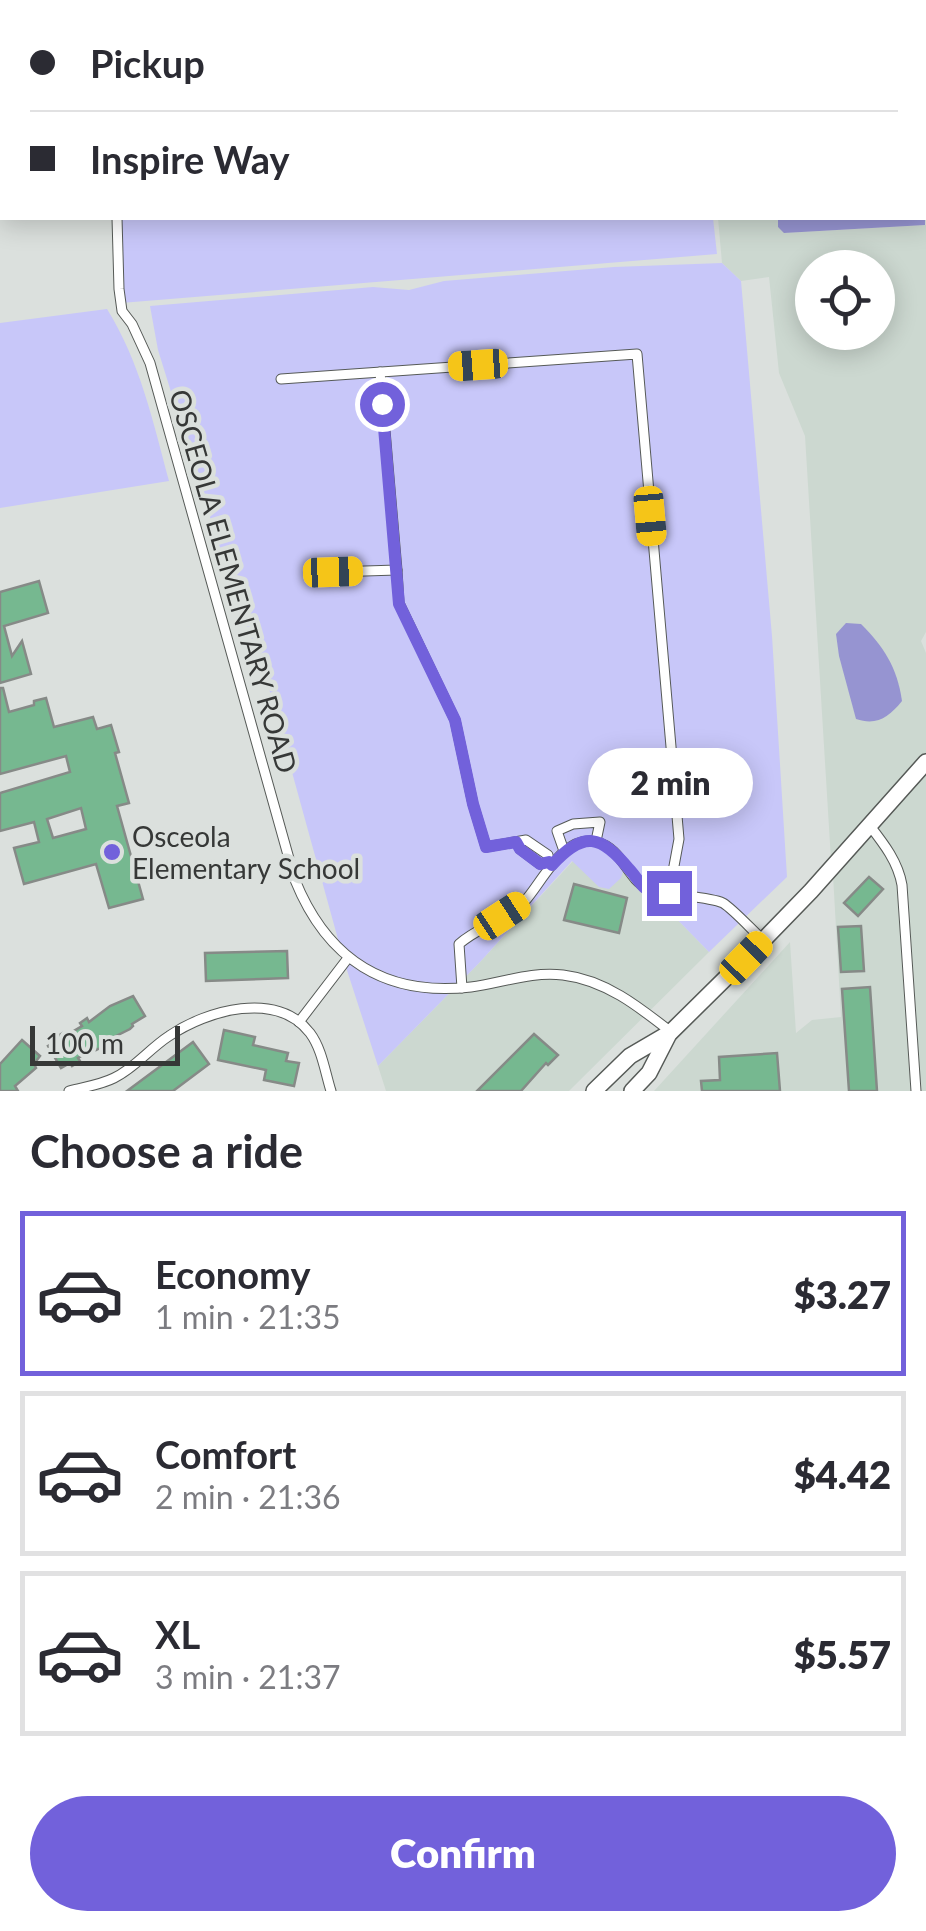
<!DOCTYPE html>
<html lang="en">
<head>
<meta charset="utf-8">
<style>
	body { margin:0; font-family:Lato,sans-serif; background:#f2f2f3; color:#2b2b33; height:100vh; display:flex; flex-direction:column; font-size:38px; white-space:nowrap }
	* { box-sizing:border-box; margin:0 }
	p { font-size:32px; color:#7c7c81 }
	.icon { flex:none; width:55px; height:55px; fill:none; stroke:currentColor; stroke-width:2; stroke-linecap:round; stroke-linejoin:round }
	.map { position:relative; height:1091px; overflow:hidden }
	.drawer { display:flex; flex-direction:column; background:#fff; flex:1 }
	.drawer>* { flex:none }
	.top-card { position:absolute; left:0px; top:0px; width:928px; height:220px; box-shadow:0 5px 25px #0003; display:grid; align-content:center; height:220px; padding:0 30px; background:#fff }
	.tools { position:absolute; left:795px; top:250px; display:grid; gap:20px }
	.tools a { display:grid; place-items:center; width:100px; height:100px; border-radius:50%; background:#fff; box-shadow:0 5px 25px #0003; font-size:50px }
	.scale { position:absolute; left:30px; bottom:25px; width:150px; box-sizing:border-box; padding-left:10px; border:5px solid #363837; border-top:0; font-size:28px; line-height:35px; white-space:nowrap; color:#363837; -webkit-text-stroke:8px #dbe0dd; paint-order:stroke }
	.end { position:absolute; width:45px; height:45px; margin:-22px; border:12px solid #7261db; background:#fff; box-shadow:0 0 0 5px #fff }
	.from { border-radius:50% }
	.bubble { position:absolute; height:70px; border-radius:35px; background:#fff; box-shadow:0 5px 25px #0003; font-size:32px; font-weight:800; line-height:70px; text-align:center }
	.car { position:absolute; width:30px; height:60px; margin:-30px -15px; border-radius:12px; box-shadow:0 0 8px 2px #0007; background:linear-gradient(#f5c518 24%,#345 0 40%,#f5c518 0 76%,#345 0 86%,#f5c518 0) }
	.top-card b { display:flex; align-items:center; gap:35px; height:95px; font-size:38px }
	.top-card b+b { border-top:2px solid #e1e1e2 }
	.top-card i { width:25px; height:25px; background:#2b2b33 }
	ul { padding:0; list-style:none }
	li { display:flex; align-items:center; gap:30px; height:165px; margin:0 20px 15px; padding:0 10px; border:5px solid #e1e1e2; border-radius:0px }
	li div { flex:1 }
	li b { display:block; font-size:38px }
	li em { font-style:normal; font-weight:800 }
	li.current { border-color:#7261db }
	li>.icon { width:90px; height:90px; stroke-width:1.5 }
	h2 { padding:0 30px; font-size:45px; line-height:120px }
	.button { display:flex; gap:20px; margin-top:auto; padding:20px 30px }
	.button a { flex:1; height:115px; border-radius:60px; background:#7261db; color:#fff; font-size:40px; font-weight:800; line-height:115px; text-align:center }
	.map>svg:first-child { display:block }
</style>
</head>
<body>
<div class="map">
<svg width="926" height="1091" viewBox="0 0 926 1091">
	<rect width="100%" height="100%" fill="#dbe0dd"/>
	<g fill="#ccd8d0" fill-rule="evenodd">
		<path d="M718,218H778V227L785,233L926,225V632L921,641L926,653V753L831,860L805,436L779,373L769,277L741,281L722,263ZM812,268H878V332H812Z"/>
		<path d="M926,770V1091H921L907,883L898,858L877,827Z"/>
		<path d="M870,835L881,848L895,875L897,886L911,1091H654L790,942L796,1033L812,1020L841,1017L833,875Z"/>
		<path d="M573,861L624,865L709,952L569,1091H386L378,1066L480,962Z"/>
	</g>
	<g fill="#c8c7f9">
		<path d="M5,0H694V2H6Z"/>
		<path d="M117,218H713L717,254L121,303Z"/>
		<path d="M722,263L741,281L772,636L787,877L709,952L625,866L621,878L609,889L599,887L572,861L480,962L378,1066L344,961L268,685L228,575L158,350L150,306L373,287L409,290L444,281L614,267Z"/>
		<path d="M107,309C140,362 153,421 169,481L0,508V323Z"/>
	</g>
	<g fill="#9694d1">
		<path d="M925,181V225L784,233L778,227V218H925Z"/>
		<path d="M846,623L861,624C884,647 897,667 902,701C889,717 877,726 856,719L839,656L836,634Z"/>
	</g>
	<g fill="#76b890" stroke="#868a87" stroke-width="2.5" fill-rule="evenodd">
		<path d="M39,581L48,613L4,626L12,656L22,641L31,674L0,683V592Z"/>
		<path d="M0,688H3L9,712L34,705V701L46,698L54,727L93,717L97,729L111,725L119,752L115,753L129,803L117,806L143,899L109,908L96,864L24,884L14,848L39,842L34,822L0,831V793L70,772L66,756L0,774ZM81,808L86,829L53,838L47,819Z"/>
		<path d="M869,877L883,889L858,916L844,903Z"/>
		<path d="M574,884L627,898L619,933L564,920Z"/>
		<path d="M861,926L864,971L841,972L838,927Z"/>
		<path d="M287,951L288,978L206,981L205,953Z"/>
		<path d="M870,987L877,1091H849L842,989Z"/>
		<path d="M133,996L145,1016L132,1024L133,1026L130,1029L102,1043L104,1046L96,1050L95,1048L78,1058L80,1061L72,1066L70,1063L61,1068L48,1046L58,1040L56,1037L63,1033L65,1036L82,1026L80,1023L87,1018L89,1022L110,1006Z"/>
		<path d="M224,1030L255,1037L253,1045L288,1053L286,1061L299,1063L294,1086L264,1080L266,1070L218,1060Z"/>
		<path d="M534,1034L558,1055L548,1065L546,1063L521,1091H477Z"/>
		<path d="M22,1040L40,1056L34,1064L36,1068L15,1086L18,1091H0V1064Z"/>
		<path d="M193,1042L209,1064L173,1091H127Z"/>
		<path d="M777,1053L780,1091H702L701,1081L720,1080L719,1057Z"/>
	</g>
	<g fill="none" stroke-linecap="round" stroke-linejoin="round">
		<g stroke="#565a57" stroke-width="11">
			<g id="minor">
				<path d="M5,0L6,2"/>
				<path d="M809,0L810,2"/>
				<path d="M117,218L119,289L122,311L132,324L150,363L295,880C327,959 385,997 471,987C502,983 531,971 563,975C605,980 638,1006 671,1032"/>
				<path d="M281,379L637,354L679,839L669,893"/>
				<path d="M397,570L399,603L455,720L473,804L486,847L526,840L548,855L549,862L552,865"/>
				<path d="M333,572L397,570L380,372"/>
				<path d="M870,826C884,844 898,862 902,885L916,1091"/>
				<path d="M517,842L520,849L540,864L549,862"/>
				<path d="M564,851L557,831L573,824L600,822L596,841"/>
				<path d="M462,988L459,944C478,927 506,920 524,902C542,883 563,833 597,842C622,848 627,879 647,888C667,897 705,895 723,903C733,909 753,931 763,940"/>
				<path d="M299,1022L348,958"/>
				<path d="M69,1091C84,1087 100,1085 114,1078C135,1068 149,1049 169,1036C207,1010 277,990 310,1033C322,1049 325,1072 331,1091"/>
			</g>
		</g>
		<g stroke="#565a57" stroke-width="18">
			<g id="trunk">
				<path d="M594,1091L630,1056L671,1032L746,958L811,891L926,762"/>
				<path d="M632,1091L649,1073L670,1032"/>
			</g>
		</g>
		<use href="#minor" stroke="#fff" stroke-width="9"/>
		<use href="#trunk" stroke="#fff" stroke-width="15"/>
	</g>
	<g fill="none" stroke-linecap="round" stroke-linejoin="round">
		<path stroke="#7261db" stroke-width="12" d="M382,404L399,604L455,720L473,804L486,847L516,842L520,849L540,864L549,862L552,865C584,830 601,835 629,869C634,874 640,884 645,888C651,891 662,892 669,893"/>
	</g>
	<circle fill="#7261db" stroke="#dbe0dd" stroke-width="4" cx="112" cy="852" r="10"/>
	<g text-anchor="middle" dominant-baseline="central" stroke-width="9" stroke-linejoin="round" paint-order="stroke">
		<g font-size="28" fill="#363837" stroke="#dbe0dd">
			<text transform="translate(234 581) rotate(74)">OSCEOLA ELEMENTARY ROAD</text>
		</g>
		<g font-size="28" fill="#363837" stroke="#dbe0dd" text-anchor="start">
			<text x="132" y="836">Osceola<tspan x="132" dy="32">Elementary School</tspan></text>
		</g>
	</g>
</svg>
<div class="tools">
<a><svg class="icon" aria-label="locate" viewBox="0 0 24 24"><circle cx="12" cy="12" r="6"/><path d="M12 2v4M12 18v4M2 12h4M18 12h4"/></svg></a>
</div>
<div class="scale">100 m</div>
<i class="end from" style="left:382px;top:404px"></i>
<i class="end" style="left:669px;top:893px"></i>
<div class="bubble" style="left:588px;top:748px;width:165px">2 min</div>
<i class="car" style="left:478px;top:365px;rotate:266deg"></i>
<i class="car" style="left:650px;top:516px;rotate:175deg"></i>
<i class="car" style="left:333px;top:572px;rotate:88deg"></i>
<i class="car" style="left:502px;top:916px;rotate:57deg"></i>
<i class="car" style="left:746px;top:958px;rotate:44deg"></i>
<div class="top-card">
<b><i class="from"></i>Pickup</b>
<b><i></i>Inspire Way</b>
</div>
</div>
<section class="drawer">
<h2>Choose a ride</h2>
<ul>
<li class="current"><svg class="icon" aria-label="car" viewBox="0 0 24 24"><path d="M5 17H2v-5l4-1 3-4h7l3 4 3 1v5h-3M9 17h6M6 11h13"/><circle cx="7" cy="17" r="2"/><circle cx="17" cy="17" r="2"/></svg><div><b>Economy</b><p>1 min · 21:35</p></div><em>$3.27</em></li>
<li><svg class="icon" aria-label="car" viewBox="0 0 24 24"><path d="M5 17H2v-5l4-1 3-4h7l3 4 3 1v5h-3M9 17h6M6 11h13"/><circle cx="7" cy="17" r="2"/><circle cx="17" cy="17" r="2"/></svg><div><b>Comfort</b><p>2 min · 21:36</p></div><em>$4.42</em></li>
<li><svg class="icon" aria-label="car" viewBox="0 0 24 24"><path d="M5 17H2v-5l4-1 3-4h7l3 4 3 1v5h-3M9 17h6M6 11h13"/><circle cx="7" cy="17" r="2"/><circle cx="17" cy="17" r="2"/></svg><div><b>XL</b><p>3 min · 21:37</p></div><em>$5.57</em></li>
</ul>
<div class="button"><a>Confirm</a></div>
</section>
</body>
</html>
